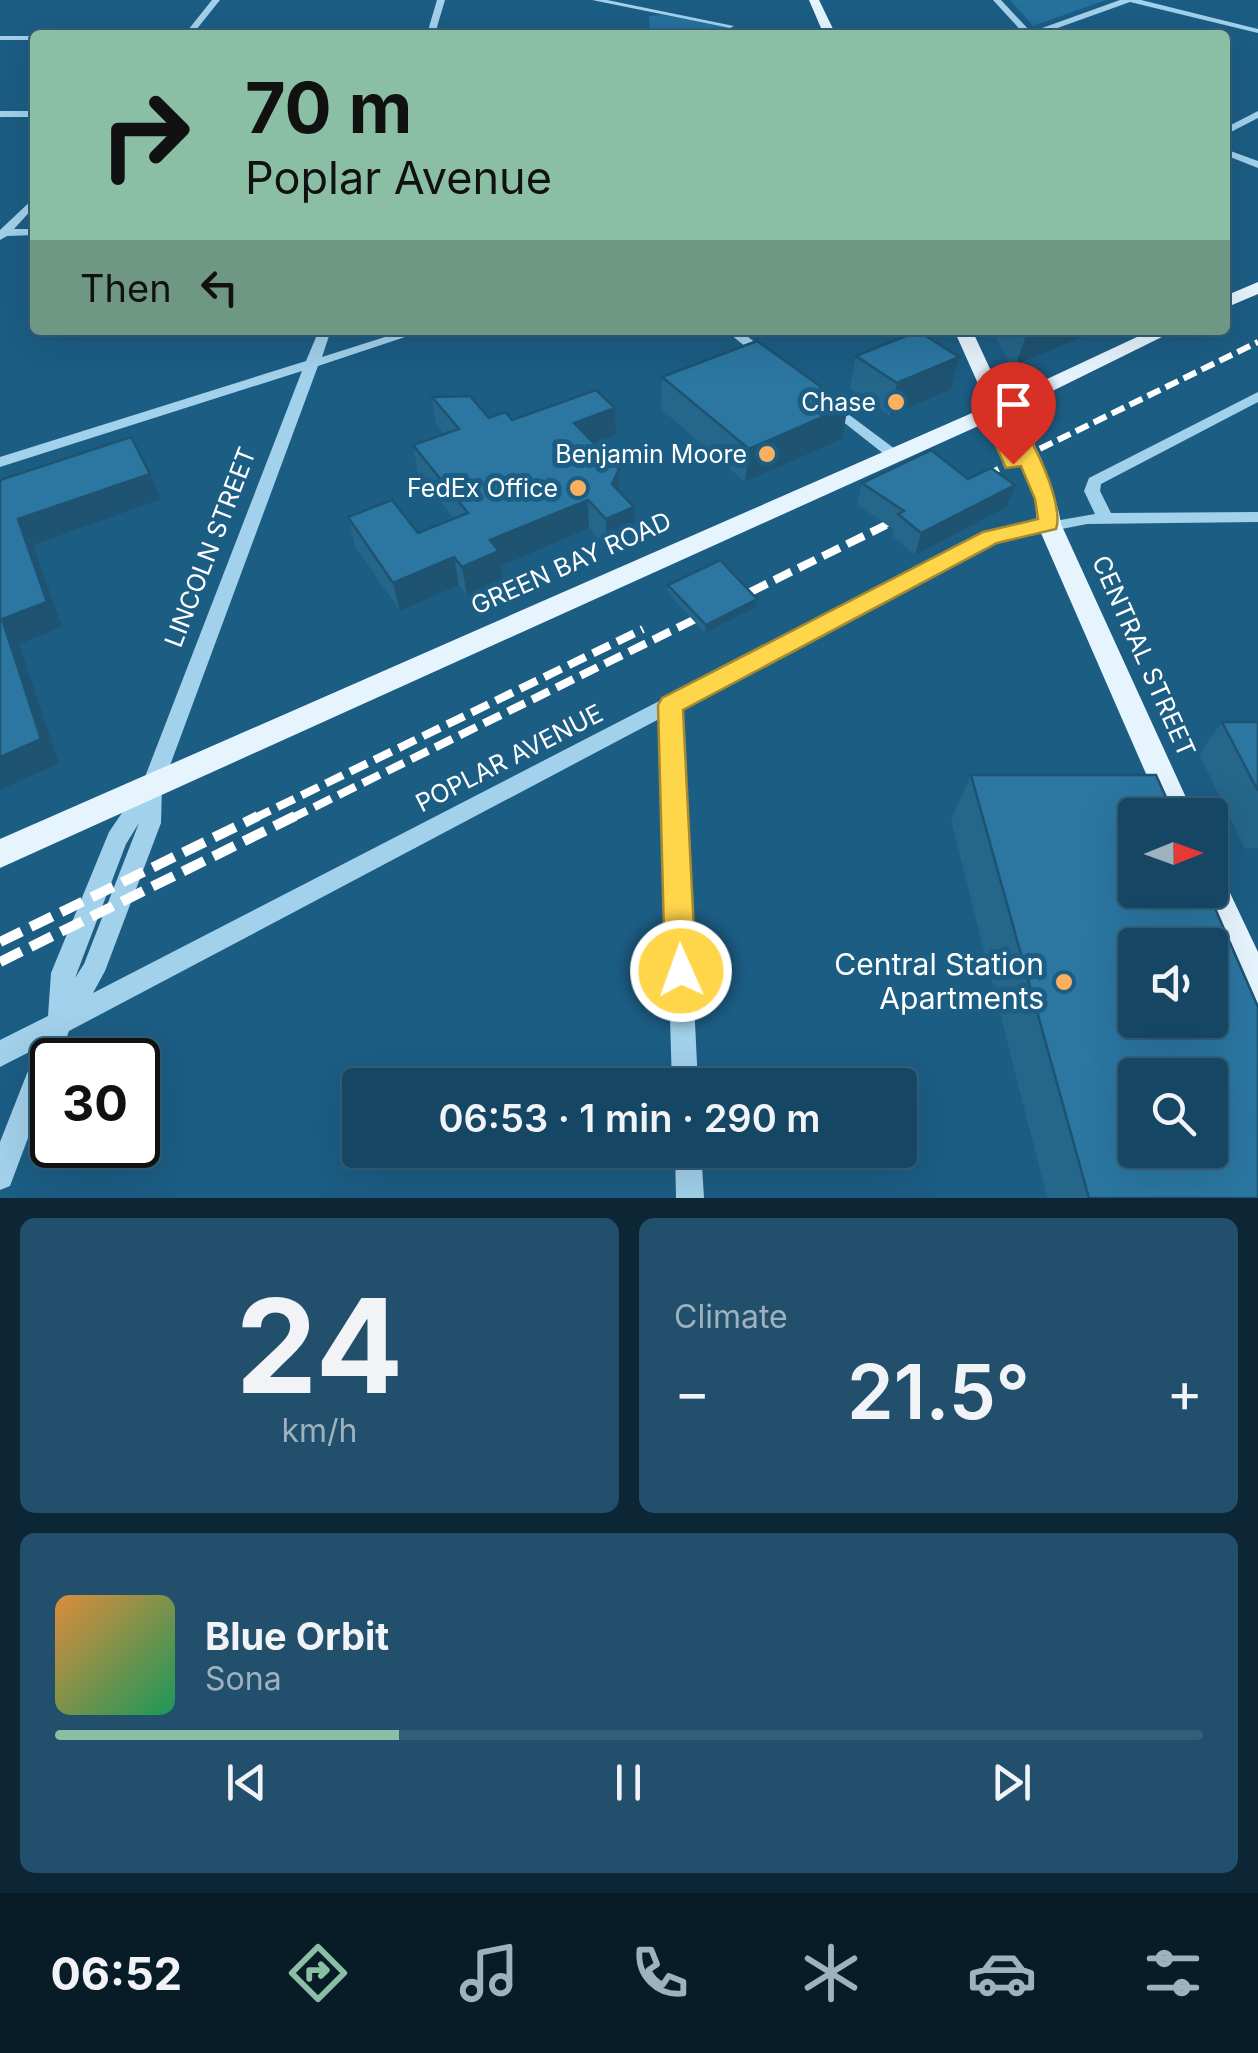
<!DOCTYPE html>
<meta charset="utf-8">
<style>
:root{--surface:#154663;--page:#22506c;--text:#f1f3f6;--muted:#9db1be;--line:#345e78;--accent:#8abfa5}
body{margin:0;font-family:Inter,sans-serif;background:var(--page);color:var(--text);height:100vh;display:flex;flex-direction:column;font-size:38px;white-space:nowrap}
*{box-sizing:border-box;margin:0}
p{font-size:32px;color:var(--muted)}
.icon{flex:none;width:55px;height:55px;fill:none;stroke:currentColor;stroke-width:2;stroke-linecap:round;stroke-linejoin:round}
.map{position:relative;height:1198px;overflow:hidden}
.drawer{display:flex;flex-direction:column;gap:20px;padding:20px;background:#0c2636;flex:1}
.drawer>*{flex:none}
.hud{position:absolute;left:30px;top:30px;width:1200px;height:305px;border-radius:10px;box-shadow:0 10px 40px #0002,0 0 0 2px var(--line);background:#8abfa5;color:#111;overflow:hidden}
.needle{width:65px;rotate:89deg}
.controls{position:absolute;left:1118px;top:798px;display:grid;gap:20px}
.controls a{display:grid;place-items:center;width:110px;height:110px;border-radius:10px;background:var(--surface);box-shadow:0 10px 40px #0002,0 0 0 2px var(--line);font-size:50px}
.speed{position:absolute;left:30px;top:1038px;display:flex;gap:20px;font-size:50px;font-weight:700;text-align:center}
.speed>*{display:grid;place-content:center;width:130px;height:130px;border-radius:50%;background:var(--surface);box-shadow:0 10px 40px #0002,0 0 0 2px var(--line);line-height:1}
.speed .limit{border:5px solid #111;border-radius:15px;background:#fff;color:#111}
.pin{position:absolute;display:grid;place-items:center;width:85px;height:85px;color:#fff;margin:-102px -42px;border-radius:50% 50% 50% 0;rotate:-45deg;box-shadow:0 0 10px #0007}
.pin .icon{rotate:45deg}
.me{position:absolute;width:110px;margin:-55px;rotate:358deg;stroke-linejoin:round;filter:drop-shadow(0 0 8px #0008)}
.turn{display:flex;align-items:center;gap:35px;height:210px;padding:0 50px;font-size:45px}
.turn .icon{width:130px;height:130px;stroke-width:2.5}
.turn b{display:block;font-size:70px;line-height:85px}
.then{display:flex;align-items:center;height:95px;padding:0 50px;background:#0003;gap:20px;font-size:38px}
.big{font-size:75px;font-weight:600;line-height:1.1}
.drawer .widget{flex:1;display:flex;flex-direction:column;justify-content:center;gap:15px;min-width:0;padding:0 35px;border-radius:15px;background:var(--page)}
.drawer .dial{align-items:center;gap:0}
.dial b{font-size:130px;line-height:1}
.song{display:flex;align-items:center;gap:30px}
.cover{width:120px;height:120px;border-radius:15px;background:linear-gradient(135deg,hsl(30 70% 55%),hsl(150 70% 35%))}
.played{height:10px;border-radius:5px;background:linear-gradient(90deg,var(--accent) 30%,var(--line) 30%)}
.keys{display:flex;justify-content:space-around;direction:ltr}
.heat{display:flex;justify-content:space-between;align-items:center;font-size:55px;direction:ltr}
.drawer .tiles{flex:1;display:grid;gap:20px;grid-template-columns:1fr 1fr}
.widget:last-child{grid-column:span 2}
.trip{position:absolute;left:342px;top:1068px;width:575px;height:100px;border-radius:10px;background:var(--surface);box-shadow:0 10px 40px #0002,0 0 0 2px var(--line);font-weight:600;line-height:100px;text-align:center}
.tabs{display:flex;height:160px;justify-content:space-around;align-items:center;background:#081c28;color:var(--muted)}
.tabs .icon{width:70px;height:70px}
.tabs .active{color:var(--accent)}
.tabs b{font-size:45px;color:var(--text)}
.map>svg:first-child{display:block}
</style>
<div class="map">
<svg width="1258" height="1198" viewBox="0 0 1258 1198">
<rect width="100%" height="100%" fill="#1c5d84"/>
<path fill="#25729d" d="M 1010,0 L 1106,0 L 1033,26 Z
M 662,15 L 732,28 L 735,30 L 650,33 L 649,16 Z"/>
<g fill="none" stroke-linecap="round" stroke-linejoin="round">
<path fill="#a2d1eb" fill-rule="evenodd" d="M 212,0 L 220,0 L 192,35 L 184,35 Z
M 437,0 L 445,0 L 437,27 L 440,35 L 432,35 L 429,27 Z
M 592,0 L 607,0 L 734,26 L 730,28 Z
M 993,0 L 1001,0 L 1031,32 L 1120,0 L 1141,0 L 1258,29 L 1258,33 L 1130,2 L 1038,35 L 1025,35 Z
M 829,32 L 832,35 L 615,35 L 619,33 Z
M 0,36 L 35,36 L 35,40 L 0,40 Z
M 0,111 L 35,111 L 35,117 L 0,117 Z
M 1258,111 L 1258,118 L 1225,135 L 1225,128 Z
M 1225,149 L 1258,161 L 1258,168 L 1225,155 Z
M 35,197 L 35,206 L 14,229 L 35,229 L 35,235 L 7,236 L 0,240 L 0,230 Z
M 319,330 L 331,330 L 322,357 L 407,330 L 426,330 L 318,366 L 162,787 L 161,823 L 105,971 L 93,993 L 985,533 L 1095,514 L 1084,491 L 1089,478 L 1258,392 L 1258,402 L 1101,484 L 1100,491 L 1111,513 L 1258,512 L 1258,522 L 1087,524 L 995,542 L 680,708 L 698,1085 L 672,1085 L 661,718 L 69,1031 L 58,1060 L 52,1060 L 52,1074 L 10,1186 L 0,1190 L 0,1142 L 37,1048 L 0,1067 L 0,1040 L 48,1016 L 51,973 L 109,832 L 143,782 L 302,371 L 0,467 L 0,457 L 306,361 ZM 139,823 L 84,964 L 75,978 L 126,844 Z
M 725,330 L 739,330 L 774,357 L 767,361 L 762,360 Z
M 828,399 L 899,452 L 902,455 L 899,458 L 889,458 L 823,406 L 821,403 Z
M 675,1150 L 701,1150 L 704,1198 L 676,1198 Z"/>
<path fill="#e6f4fe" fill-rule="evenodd" d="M 809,0 L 819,0 L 836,35 L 824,35 Z
M 1258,282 L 1258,294 L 1225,308 L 1225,296 Z
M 954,330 L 972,330 L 1004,399 L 1152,330 L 1176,330 L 1012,411 C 1035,433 1056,492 1061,524 L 1194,815 L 1164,815 L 1037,524 L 1035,499 L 1003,424 L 996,418 L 0,868 L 0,839 L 988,406 Z
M 1210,869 L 1221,874 L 1258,952 L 1258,1007 L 1246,1002 L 1197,890 L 1210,890 Z"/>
<path stroke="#fff" stroke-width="6" stroke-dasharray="14 6" stroke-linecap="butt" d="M 968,484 L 1258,342
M 881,527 L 910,513"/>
<path stroke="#fff" stroke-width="8" stroke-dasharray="19 8" stroke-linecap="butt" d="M 253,819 L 643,629
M 290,819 L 886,525"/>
<path stroke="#fff" stroke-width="10" stroke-dasharray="24 10" stroke-linecap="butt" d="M 0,942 L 258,816
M 0,962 L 295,816"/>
</g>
<path fill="#25668b" d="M 992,330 L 1098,330 L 1016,365 L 1009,363 Z
M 856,356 L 959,357 L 951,389 L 890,416 L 850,388 Z
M 662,377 L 842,439 L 745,482 L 661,409 Z
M 432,397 L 489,418 L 512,420 L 615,408 L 616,435 L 594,444 L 619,492 L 634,535 L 607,547 L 589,528 L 501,566 L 503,579 L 467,595 L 459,585 L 400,611 L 355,546 L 348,517 L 418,533 L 454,519 L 418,473 L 413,445 L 444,434 L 436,424 Z
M 968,479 L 1007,507 L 915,555 L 892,536 L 894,530 L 857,504 L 862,483 Z
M 668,585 L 756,607 L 705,633 L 668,593 Z
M 1222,722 L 1258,722 L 1258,848 L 1245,849 L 1199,754 Z
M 971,775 L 1258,1198 L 1047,1198 L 951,820 Z"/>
<path fill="#1e5371" d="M 1037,330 L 1098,330 L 1016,365 L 1026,335 Z
M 959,357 L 951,389 L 890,416 L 897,383 Z
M 848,406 L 842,439 L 745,482 L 749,449 Z
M 615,408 L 616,435 L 575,451 L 574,423 Z
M 619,469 L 619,497 L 612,484 Z
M 150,474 L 161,499 L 33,545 L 62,627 L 19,644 L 59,763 L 0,790 L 2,619 L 18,519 Z
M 1015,485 L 1007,507 L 915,555 L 921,533 Z
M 588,500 L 589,528 L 501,566 L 503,579 L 467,595 L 462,567 L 490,540 Z
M 634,507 L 634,535 L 607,547 L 606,519 Z
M 454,557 L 459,585 L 400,611 L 393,583 Z
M 757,599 L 756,607 L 705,633 L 706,625 Z"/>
<path fill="#2b77a2" stroke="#1e5371" stroke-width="2.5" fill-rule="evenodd" d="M 370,30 L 395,30 L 392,35 L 367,35 Z
M 1017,330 L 1037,330 L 1026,335 L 1018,333 Z
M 918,331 L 959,357 L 897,383 L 856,356 Z
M 757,341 L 848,406 L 749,449 L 662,377 Z
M 596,390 L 615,408 L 574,423 L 619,469 L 612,484 L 634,507 L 606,519 L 588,500 L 490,540 L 499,551 L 462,567 L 454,557 L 393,583 L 348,517 L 392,500 L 418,533 L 468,513 L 413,445 L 459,429 L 432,397 L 470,396 L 489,418 L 505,412 L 512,420 Z
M 131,437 L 150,474 L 18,519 L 47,602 L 2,619 L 41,739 L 0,757 L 0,480 Z
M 931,450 L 968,479 L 991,468 L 1015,485 L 921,533 L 898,514 L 904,511 L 862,483 Z
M 720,560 L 757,599 L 706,625 L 668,585 Z
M 1222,722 L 1258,722 L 1258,791 Z
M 971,775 L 1156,775 L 1174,815 L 1135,815 L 1135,890 L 1207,890 L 1258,1007 L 1258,1198 L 1089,1198 ZM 1135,945 L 1210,945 L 1210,1020 L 1135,1020 ZM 1135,1075 L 1210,1075 L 1210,1150 L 1135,1150 Z"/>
<path fill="#ffd54a" stroke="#a68a30" stroke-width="2.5" d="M 999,404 C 1024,412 1066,504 1056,529 L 997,543 L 683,710 L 696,971 L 692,982 L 681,986 L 670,982 L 665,971 L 658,705 L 662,698 L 983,532 L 1038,519 L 1035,499 L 1021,466 L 1006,468 L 988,428 L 989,409 Z"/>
<g fill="#fbb05f" stroke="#1c5d84" stroke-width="4">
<circle cx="896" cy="402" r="10"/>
<circle cx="767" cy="454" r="10"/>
<circle cx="578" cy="488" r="10"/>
<circle cx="1064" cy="982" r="10"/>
</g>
<g text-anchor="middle" stroke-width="10" stroke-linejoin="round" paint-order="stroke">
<g font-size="25" fill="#fff" stroke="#1c5d84" text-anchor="end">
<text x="876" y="411">Chase</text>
<text x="747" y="463">Benjamin Moore</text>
<text x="558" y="497">FedEx Office</text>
</g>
<g font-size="25" fill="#fff" stroke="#1c5d84">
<text transform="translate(210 547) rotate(-69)" y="9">LINCOLN STREET</text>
<text transform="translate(571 563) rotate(-24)" y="9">GREEN BAY ROAD</text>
<text transform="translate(1144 656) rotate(66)" y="9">CENTRAL STREET</text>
<text transform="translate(509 758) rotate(-27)" y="9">POPLAR AVENUE</text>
</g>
<g font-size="30" fill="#fff" stroke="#1c5d84" text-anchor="end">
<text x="1044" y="975">Central Station<tspan x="1044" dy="34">Apartments</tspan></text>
</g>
</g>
</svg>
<div class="controls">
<a><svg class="needle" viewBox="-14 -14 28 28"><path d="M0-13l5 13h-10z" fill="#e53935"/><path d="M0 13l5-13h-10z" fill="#9db1be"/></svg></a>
<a><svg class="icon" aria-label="sound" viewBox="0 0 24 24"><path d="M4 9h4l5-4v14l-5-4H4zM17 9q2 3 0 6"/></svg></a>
<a><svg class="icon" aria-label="search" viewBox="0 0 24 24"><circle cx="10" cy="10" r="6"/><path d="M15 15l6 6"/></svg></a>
</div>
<div class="speed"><div class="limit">30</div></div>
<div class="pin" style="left:1013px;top:464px;background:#d93025"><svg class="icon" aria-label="arrive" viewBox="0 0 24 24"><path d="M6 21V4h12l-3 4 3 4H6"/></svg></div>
<svg class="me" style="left:681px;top:971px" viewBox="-20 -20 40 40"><circle r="17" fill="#ffd54a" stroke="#fff" stroke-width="3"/><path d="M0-11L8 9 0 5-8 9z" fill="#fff"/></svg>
<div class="trip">06:53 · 1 min · 290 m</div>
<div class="hud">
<div class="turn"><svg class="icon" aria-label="right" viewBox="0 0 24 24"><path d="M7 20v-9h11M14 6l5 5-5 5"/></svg><div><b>70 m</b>Poplar Avenue</div></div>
<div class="then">Then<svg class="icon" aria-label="left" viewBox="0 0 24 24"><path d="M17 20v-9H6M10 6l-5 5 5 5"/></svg></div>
</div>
</div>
<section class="drawer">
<div class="tiles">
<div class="widget dial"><b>24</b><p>km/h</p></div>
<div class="widget"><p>Climate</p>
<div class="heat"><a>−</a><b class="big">21.5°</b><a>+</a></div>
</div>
<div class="widget">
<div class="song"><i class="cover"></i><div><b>Blue Orbit</b><p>Sona</p></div></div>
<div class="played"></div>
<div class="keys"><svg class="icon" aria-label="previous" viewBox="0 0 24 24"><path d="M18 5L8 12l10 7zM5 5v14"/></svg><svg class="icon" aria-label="pause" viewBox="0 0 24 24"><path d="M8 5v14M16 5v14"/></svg><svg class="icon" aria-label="next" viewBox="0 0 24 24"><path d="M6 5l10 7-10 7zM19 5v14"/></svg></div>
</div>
</div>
</section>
<nav class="tabs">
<b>06:52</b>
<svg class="icon active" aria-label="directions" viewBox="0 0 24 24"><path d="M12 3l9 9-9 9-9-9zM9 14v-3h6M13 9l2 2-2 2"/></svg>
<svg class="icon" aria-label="music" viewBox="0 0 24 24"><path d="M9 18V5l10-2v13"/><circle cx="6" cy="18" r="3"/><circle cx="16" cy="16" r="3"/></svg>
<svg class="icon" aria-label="phone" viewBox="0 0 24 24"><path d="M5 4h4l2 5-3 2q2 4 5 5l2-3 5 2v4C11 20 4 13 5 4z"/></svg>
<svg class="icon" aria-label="climate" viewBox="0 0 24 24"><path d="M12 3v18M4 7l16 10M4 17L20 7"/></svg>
<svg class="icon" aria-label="car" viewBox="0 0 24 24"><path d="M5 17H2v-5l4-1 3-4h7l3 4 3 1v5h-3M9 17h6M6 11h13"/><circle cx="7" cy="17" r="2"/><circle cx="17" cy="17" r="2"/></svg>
<svg class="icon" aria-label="filters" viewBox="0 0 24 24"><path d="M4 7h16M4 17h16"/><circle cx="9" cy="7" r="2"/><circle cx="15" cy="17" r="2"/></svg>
</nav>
